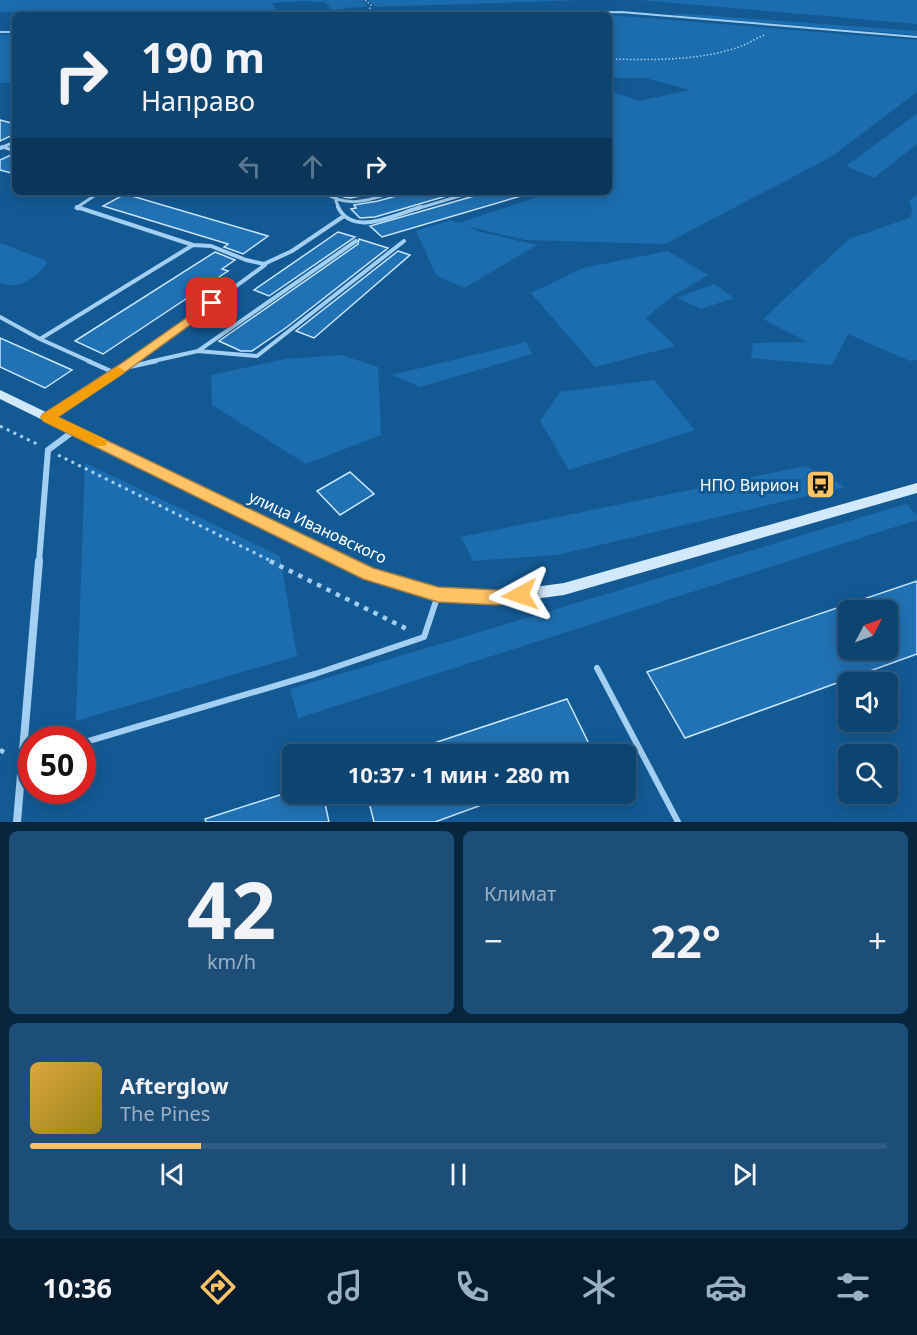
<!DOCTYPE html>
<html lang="ru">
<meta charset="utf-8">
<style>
:root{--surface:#0e4470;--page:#1c4e78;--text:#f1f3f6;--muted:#9bb0c3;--line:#2e5c83;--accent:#ffc264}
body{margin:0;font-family:"Noto Sans",sans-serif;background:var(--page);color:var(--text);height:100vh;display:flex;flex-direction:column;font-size:22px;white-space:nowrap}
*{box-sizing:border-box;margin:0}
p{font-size:20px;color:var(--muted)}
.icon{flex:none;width:33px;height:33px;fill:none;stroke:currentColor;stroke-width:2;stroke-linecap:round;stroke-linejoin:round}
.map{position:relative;height:822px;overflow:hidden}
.panel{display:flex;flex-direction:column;gap:9px;padding:9px;background:#08253e;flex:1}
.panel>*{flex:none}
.guide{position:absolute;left:12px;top:12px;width:600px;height:183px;border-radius:9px;box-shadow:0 3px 15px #0003,0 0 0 2px var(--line);background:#0e4470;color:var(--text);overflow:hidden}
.needle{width:39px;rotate:49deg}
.buttons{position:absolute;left:838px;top:600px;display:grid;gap:12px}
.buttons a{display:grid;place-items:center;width:60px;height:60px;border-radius:9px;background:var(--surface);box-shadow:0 3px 15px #0003,0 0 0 2px var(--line);font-size:30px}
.speed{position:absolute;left:18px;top:726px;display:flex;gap:12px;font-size:30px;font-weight:700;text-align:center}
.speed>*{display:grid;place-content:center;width:78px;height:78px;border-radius:50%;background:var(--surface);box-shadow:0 3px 15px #0003,0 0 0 2px var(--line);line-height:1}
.speed .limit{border:9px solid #d22;background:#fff;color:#111}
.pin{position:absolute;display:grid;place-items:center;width:51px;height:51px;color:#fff;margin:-26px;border-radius:12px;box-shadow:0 3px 9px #0006}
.me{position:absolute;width:66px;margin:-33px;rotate:265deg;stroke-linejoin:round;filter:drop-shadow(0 0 4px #0008)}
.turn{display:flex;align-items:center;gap:21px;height:126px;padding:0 30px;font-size:27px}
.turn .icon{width:78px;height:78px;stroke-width:2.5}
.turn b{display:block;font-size:42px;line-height:51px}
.lanes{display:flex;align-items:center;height:57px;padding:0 30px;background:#0003;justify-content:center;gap:30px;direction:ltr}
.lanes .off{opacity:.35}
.big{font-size:45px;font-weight:700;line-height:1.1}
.panel .tile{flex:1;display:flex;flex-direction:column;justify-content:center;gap:9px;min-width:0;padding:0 21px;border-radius:9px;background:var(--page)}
.panel .dial{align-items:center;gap:0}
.dial b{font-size:78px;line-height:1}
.song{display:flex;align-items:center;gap:18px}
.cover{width:72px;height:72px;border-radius:9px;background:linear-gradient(135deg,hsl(40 70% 55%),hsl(50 70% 35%))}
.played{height:6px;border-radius:3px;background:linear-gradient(90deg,var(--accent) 20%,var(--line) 20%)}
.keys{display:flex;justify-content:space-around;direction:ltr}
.heat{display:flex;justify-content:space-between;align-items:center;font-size:33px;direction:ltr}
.panel .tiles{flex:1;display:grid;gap:9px;grid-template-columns:1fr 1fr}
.tile:last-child{grid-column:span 2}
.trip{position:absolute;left:282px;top:744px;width:354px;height:60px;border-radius:9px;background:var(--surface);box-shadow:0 3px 15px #0003,0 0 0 2px var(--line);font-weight:700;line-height:60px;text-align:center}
.tabs{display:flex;height:96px;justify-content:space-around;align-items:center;background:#061b2d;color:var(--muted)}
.tabs .icon{width:42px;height:42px}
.tabs .active{color:var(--accent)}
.tabs b{font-size:27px;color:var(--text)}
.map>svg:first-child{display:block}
</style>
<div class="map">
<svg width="917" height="822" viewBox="0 0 917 822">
<rect width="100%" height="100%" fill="#135a95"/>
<path fill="#1b6daf" d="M 0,0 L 362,0 L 368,6 L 332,10 L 325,2 L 301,1 L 272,3 L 278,13 L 0,12 Z
M 368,0 L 582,0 L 376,7 Z
M 640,0 L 917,0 L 917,24 Z
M 674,13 L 917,31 L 917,35 L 679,16 Z
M 609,15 L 917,40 L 917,92 L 831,157 L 665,244 L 525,240 L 467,226 L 480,232 L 537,245 L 464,288 L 436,275 L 416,231 L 451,220 L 459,223 L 552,192 L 609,192 L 609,148 L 613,147 L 609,145 L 609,90 L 638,101 L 691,90 L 645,78 L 609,78 Z
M 15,34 L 15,82 L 0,83 L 0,35 Z
M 917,114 L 917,144 L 874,178 L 846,166 Z
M 917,195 L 917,360 L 910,361 L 848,334 L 832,365 L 751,358 L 753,343 L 807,342 L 763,319 L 849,239 L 909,218 L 913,211 L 909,201 Z
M 0,243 L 45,260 L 47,264 C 34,278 20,291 0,283 Z
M 668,251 L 708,275 L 671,297 L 646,318 L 675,346 L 595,367 L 531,293 L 583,268 Z
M 714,284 L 734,298 L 701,309 L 677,298 Z
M 526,342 L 532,354 L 420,387 L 392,375 Z
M 341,355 L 378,367 L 381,435 L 306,464 L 212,405 L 211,375 L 285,359 Z
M 654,380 L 695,430 L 569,470 L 540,421 L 560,392 Z
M 85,463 L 280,556 L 297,656 L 76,721 Z
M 806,466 L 845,487 L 557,555 L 473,561 L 461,537 Z
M 906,504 L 917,515 L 917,520 L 298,718 L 290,689 Z"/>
<path fill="#2172b4" stroke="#cae7fd" stroke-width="1.5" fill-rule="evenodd" d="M 0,120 L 15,124 L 15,134 L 0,141 Z
M 13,154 L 15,155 L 15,174 L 0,170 L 0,160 Z
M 339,192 L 383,192 L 350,198 L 344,197 Z
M 399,192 L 460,192 L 375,217 L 360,218 L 351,209 L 356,208 L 354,205 L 378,201 L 396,196 Z
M 477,192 L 520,192 L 521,196 L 382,237 L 370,226 L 474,196 Z
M 125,194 L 268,236 L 243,254 L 224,247 L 228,244 L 103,206 Z
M 338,232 L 355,237 L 269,296 L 254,290 Z
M 359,239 L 388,248 L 287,327 L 252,351 L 241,351 L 219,341 L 358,244 Z
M 398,251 L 410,255 L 314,338 L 296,331 Z
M 215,252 L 235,260 L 222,269 L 228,271 L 103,354 L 75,341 Z
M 0,338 L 72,370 L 45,388 L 0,367 Z
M 350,472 L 374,494 L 340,515 L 317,491 Z
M 917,581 L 917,654 L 685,738 L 647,672 ZM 849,610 L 888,610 L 888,650 L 849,650 Z
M 567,699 L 594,754 L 408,754 L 407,752 Z
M 292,791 L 292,794 L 323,794 L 329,822 L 206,822 L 205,819 Z
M 367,794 L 509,794 L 509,795 L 435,822 L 374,822 Z"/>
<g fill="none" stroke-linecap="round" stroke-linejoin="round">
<path stroke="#a3cff2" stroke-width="1.5" stroke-dasharray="1.5 2" stroke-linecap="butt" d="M 365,0 L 371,5 L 367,15
M 609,59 C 652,60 698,61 739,47 C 748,44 756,38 765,35"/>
<path stroke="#a3cff2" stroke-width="3" stroke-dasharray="3 4.5" stroke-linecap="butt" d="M 0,426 L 39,445
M 58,455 L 273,562"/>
<path stroke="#a3cff2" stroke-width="4.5" stroke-dasharray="4.5 6" stroke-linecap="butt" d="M 270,561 L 409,630
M 0,750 L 9,755"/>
<path stroke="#a3cff2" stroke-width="2" d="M 435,15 L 621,12 L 917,37
M 0,32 L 15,32"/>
<path stroke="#a3cff2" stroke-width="3" d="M 3,147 L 15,142
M 3,147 L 15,151
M 324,192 C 347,209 370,200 395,192
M 336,201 L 339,209
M 78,209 L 76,208 L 100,192
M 416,209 L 473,192"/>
<path stroke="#a3cff2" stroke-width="4" d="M 77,207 L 193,245
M 338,207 C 353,238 397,214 421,207
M 0,317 L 40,339 L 91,362
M 40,339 L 193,245 L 211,246 L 246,260 L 264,264 L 292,251 L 344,216
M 198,351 L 356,241
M 132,362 L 265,265
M 149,362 L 198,351 L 257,356 L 404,241"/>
<path stroke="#a3cff2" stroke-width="4.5" d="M 88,361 L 115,373
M 124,368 L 156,361
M 48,417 L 134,361"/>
<path stroke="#a3cff2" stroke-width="6" d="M 597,668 L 678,822
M 82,743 L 315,674 L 424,637 L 438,595
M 21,761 L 32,758"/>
<path stroke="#a3cff2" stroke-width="4" d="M 0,148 L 3,147"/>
<path stroke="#a3cff2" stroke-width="6" d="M 39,562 L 48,450 L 75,430"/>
<path stroke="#a3cff2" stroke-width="8" d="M 17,822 L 39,561"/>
<path fill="#d2e9fc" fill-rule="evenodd" d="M 0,390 L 373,569 L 438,588 L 497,592 L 564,583 L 917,483 L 917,493 L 564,595 L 497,604 L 438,600 L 364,578 L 0,399 Z"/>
</g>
<path fill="#ffc264" stroke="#a67e41" stroke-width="1.5" d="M 212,300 L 216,301 L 216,306 L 128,370 L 58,417 L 373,568 L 438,587 L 497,590 L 520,588 L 526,590 L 528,595 L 526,600 L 497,605 L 438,602 L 363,579 L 43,421 L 41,417 L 43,414 L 119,365 Z"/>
<path fill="#f59e0b" d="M 118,367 L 125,371 L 123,374 L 58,417 L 105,439 L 107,443 L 105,446 L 95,446 L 43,421 L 41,417 L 43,414 Z"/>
<defs>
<symbol id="bus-square" viewBox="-11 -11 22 22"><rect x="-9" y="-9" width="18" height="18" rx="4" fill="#ffc264" stroke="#135a95"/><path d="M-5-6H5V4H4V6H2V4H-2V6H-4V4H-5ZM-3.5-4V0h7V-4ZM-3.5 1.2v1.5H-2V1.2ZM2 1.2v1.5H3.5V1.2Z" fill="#111"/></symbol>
</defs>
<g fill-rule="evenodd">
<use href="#bus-square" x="804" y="468" width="33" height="33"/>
</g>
<g text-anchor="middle" stroke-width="6" stroke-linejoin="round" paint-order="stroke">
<g font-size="16" fill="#fff" stroke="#135a95" text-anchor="end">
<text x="799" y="491">НПО Вирион</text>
</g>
<g font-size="16" fill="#fff" stroke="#135a95">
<text transform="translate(318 527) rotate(25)" y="6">улица Ивановского</text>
</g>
</g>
</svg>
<div class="buttons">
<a><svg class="needle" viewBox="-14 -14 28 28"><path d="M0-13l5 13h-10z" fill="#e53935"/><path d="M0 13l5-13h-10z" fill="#9bb0c3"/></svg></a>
<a><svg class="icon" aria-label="sound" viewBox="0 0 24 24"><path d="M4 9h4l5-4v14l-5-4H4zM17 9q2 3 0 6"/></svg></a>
<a><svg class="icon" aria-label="search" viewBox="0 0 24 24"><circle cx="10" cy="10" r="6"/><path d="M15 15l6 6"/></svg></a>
</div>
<div class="speed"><div class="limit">50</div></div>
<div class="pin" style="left:212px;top:303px;background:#d93025"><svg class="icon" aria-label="arrive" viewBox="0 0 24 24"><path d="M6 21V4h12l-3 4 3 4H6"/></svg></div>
<svg class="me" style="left:520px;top:595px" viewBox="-20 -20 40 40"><path d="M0-17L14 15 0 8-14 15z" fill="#ffc264" stroke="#fff" stroke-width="4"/></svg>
<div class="trip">10:37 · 1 мин · 280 m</div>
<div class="guide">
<div class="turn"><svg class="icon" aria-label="right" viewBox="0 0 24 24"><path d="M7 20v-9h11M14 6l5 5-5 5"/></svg><div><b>190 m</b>Направо</div></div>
<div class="lanes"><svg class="icon off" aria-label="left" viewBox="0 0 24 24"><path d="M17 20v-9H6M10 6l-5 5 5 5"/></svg><svg class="icon off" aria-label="ahead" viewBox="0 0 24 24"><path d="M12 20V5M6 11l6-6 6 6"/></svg><svg class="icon" aria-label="right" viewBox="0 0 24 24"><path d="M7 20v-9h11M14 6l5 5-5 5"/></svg></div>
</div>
</div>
<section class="panel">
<div class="tiles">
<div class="tile dial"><b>42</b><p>km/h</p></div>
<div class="tile"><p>Климат</p>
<div class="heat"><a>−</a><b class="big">22°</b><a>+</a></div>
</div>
<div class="tile">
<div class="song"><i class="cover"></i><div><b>Afterglow</b><p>The Pines</p></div></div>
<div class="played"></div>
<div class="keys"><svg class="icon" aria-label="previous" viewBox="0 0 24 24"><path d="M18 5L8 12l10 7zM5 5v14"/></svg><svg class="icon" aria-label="pause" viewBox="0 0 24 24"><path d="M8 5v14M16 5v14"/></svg><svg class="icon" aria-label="next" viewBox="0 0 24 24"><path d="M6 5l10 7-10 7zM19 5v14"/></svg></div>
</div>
</div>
</section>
<nav class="tabs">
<b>10:36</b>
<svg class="icon active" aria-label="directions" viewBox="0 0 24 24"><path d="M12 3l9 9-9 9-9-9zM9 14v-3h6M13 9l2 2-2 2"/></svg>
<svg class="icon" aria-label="music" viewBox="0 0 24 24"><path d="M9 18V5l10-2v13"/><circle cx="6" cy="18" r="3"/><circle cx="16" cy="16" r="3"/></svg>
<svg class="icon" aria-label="phone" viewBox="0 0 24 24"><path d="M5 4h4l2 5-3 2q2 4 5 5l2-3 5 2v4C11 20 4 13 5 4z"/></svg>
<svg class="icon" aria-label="climate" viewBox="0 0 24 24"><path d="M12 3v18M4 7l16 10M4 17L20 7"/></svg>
<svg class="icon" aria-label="car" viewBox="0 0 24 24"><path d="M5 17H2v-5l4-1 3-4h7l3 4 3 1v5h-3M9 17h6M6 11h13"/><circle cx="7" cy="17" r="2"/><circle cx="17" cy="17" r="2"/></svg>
<svg class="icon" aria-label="filters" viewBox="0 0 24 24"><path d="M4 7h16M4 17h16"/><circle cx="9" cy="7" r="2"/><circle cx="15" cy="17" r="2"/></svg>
</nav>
